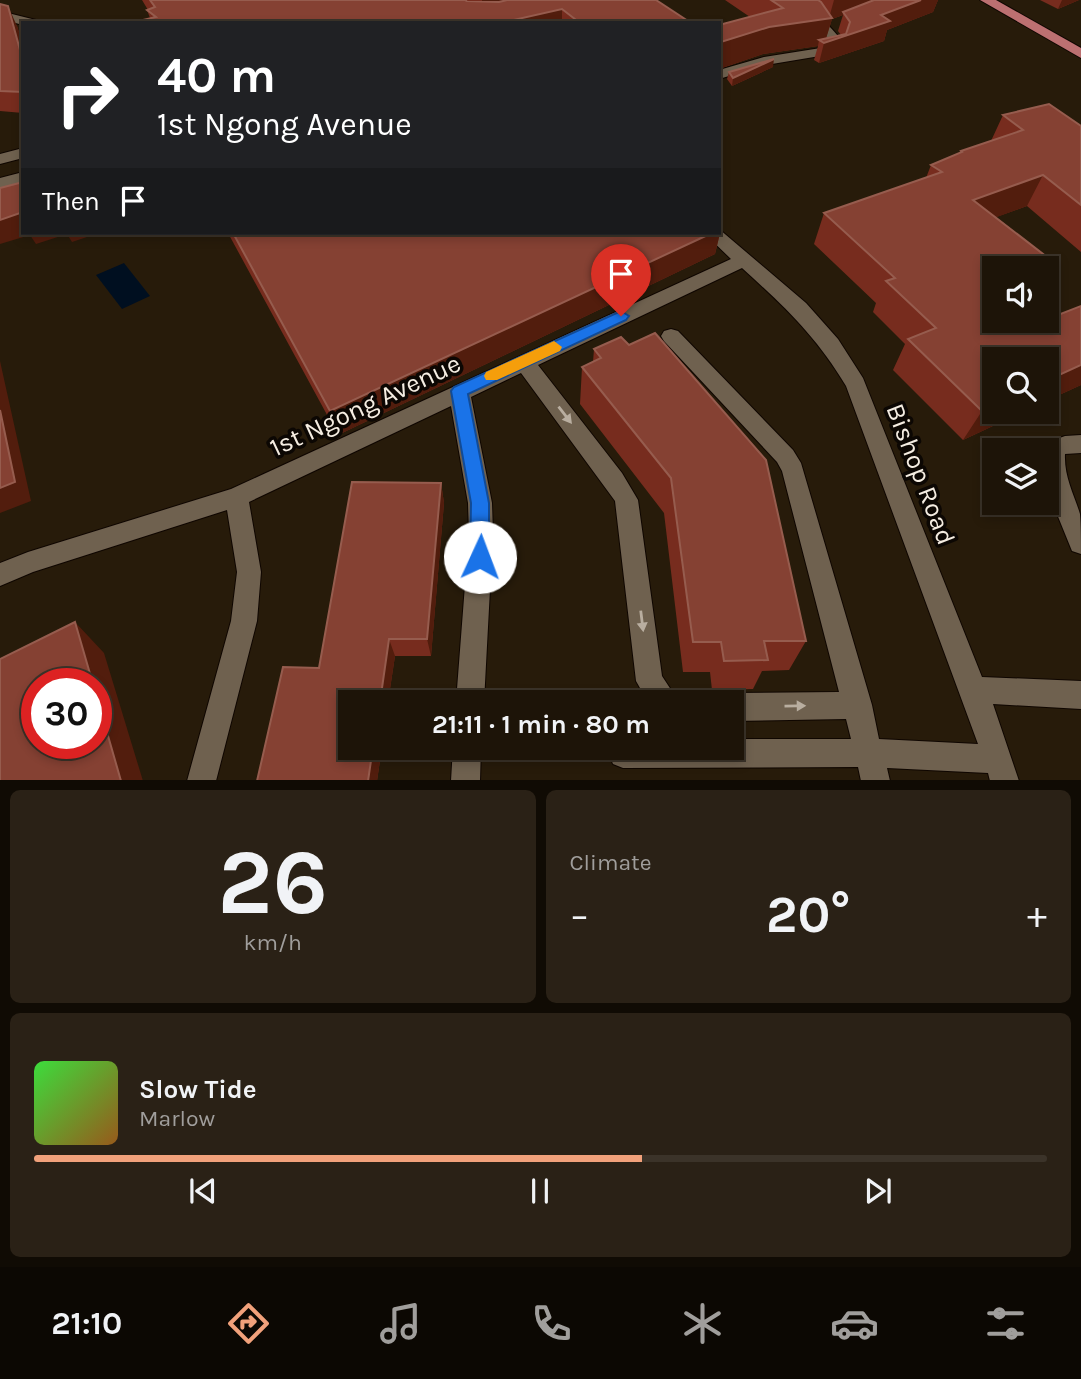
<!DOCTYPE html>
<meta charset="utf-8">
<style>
:root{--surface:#1d1408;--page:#2a2116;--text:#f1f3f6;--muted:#a09e9c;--line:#3b3329;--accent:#f1a17b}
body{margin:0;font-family:Karla,sans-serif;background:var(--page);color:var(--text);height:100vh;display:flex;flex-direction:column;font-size:26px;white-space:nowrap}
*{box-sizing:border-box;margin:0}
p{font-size:23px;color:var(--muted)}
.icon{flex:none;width:38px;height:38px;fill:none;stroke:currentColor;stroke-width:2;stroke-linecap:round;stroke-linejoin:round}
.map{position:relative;height:780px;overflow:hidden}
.drawer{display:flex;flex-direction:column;gap:10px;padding:10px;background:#100b04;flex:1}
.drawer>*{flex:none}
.hud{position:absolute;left:21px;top:21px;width:700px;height:214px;border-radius:0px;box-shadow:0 4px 10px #0003,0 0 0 2px var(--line);background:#202124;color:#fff;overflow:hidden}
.tools{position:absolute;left:982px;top:256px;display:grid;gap:14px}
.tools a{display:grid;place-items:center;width:77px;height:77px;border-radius:0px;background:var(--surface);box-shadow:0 4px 10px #0003,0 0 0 2px var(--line);font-size:35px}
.speed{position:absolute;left:21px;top:668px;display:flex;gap:14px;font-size:35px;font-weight:700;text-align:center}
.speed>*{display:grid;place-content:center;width:91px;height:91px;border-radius:50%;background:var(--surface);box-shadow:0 4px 10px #0003,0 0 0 2px var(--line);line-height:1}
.speed .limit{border:10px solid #d22;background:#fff;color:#111}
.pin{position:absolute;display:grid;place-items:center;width:60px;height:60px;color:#fff;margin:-72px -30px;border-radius:50% 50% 50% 0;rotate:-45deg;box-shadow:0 0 7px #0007}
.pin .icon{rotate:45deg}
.me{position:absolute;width:77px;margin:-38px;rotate:2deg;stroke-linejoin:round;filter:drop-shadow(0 0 5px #0008)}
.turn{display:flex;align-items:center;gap:24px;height:147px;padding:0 21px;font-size:32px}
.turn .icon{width:91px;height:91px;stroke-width:2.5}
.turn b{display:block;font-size:49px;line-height:60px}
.then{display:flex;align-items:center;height:66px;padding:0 21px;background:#0003;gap:14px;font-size:26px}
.big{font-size:52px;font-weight:700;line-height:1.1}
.drawer .widget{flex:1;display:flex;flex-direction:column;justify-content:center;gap:10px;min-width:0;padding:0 24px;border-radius:10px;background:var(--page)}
.drawer .dial{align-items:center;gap:0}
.dial b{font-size:91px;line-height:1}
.song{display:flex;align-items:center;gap:21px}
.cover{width:84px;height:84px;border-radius:10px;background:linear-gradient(135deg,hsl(120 70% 55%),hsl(30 70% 35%))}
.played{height:7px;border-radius:4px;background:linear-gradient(90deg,var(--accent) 60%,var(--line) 60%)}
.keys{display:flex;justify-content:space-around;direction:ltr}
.heat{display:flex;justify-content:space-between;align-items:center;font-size:38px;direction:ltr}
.drawer .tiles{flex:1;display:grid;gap:10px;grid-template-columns:1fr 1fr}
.widget:last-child{grid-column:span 2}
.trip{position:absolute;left:338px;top:690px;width:406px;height:70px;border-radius:0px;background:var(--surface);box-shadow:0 4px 10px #0003,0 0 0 2px var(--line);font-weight:700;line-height:70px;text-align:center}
.tabs{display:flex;height:112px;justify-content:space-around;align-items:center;background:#0c0803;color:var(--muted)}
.tabs .icon{width:49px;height:49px}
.tabs .selected{color:var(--accent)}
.tabs b{font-size:32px;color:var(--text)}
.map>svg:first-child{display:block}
</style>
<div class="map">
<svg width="1081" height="781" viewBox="0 0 1081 781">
<rect width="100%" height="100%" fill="#271b0a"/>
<path fill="#000f20" d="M 124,263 L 150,296 L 122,309 L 96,275 Z"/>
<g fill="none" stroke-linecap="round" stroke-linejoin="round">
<defs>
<path id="minor" d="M 777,0 C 804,0 826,20 842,41 L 838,53 L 766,65 L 719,79 L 719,70 L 764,57 L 827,47 L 828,41 L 816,27 Z
M 0,11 L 36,20 L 38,23 L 23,23 L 23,25 L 0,19 Z
M 23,148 L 23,158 L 0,164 L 0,154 Z
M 23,172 L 23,182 L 0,188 L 0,178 Z
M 719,229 L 806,303 L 838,339 L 863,378 L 982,677 L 1081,681 L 1081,709 L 993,704 L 1019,781 L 990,781 L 988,773 L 887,768 L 890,781 L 861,781 L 858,767 L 623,768 L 613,764 L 609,754 L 612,747 L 732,747 L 732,739 L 851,739 L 846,719 L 732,721 L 732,702 L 720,702 L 722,697 L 732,693 L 839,692 L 782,471 L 777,462 L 664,341 L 661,336 L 664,331 L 671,329 L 678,331 L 793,450 L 801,463 L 872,705 L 879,739 L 978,744 L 846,386 C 816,336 785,307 742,268 L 538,365 L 622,473 L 638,500 L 662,676 L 679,702 L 648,702 L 636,681 L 615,501 L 521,373 L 471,397 L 492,503 L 493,533 L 484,702 L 456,702 L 469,533 L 468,503 L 451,406 L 249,502 L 261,572 L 257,621 L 216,781 L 187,781 L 231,621 L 237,572 L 227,510 L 33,572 L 0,586 L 0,563 L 28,552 L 231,489 L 731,259 L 704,233 L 719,233 Z
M 1081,435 L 1081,453 L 1065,454 C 1064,477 1074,494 1080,514 C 1081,526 1081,541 1081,554 L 1072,551 L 1046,487 L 1046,450 L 1043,450 L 1046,443 L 1065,436 Z
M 453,747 L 481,747 L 480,781 L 451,781 Z"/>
<path id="major" d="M 980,0 L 996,0 L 1081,48 L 1081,58 Z"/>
</defs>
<use href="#minor" stroke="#0f0600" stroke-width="2"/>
<use href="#major" stroke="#0f0600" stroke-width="2"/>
<use href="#minor" fill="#6f614f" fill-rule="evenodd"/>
<use href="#major" fill="#bc7071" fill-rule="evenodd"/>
</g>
<path fill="#772c1e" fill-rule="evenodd" d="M 142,0 L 656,0 L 691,23 L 130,23 L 150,18 L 147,10 L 148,10 Z
M 725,0 L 938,0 L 933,12 L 887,30 L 884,41 L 819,63 L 814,60 L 818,46 L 763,54 L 719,69 L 719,25 L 750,17 ZM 843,15 L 838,31 L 841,35 L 826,38 L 832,19 Z
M 1040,0 L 1079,0 L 1058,9 Z
M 0,4 L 17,26 L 23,45 L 23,113 L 0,111 Z
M 773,67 L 732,86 L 727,79 L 729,72 Z
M 1049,104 L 1081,126 L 1081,252 L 1027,206 L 996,217 L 1047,257 L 1040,268 L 994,268 L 994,320 L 1038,320 L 1040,322 L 1081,306 L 1081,385 L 1046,401 L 1046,359 L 994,359 L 994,411 L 1025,411 L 963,440 L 893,370 L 905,344 L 873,312 L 876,303 L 814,244 L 824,213 L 926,178 L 931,165 L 960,154 L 961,151 L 991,141 L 1003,115 Z
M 721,229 L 715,254 L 338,435 L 228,233 L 719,233 Z
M 621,337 L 806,641 L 789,670 L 762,671 L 753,689 L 712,690 L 710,672 L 683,672 L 664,513 L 580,404 L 582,367 L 593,362 L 594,349 Z
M 352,482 L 441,483 L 444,503 L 431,656 L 395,656 L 388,702 L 350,702 L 350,747 L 382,747 L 377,781 L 257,781 L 283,667 L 319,668 Z"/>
<path fill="#521d0d" d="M 482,0 L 548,0 L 483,16 Z
M 834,0 L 883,0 L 843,12 L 843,15 L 832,19 L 825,42 L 878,25 L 881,15 L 921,0 L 938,0 L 933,12 L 887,30 L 884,41 L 819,63 L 824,43 L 819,40 L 818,46 L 763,54 L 719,69 L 719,53 L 721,42 L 769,27 L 829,18 Z
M 1062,0 L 1079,0 L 1058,9 Z
M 8,6 L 17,26 L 23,45 L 23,61 Z
M 562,9 L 562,23 L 500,23 Z
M 774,59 L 773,67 L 732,86 L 733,78 Z
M 1043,175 L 1027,206 L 959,231 L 973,200 Z
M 20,213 L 23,217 L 23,233 L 99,233 L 72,242 L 67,234 L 36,244 L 30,235 L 0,244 L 0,220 Z
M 719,229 L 721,229 L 715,254 L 338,435 L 330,411 L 712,233 L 719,233 Z
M 1047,257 L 1040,268 L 1020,268 Z
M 0,361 L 31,501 L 0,513 Z
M 1081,365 L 1081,385 L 1046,401 L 1046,381 Z
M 994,405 L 994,411 L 1025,411 L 963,440 L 982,411 Z
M 441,483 L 444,503 L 431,656 L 427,639 Z
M 75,622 L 104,653 L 143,781 L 121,781 L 96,694 L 96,684 L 93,684 Z
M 389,639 L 395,656 L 388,702 L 380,702 Z
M 373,747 L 382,747 L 377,781 L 368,781 Z"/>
<path fill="#854133" stroke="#965c4e" stroke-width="2" d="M 150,0 L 465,0 L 467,1 L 499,2 L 507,0 L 656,0 L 691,23 L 580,23 L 562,9 L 500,23 L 130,23 L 156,17 L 147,10 L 155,7 Z
M 771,0 L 818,0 L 821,2 L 832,18 L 769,27 L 721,42 L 719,41 L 719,25 L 783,8 Z
M 874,0 L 921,0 L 881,15 L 890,21 L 824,43 L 819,40 L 846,34 L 850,22 L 843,12 Z
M 0,4 L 8,6 L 23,61 L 23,92 L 0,91 Z
M 774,59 L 733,78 L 729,72 Z
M 1049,104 L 1081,126 L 1081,205 L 1043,175 L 973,200 L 1047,257 L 1020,268 L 994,268 L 994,278 L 990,280 L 994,284 L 994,320 L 1038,320 L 1040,322 L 1081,306 L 1081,365 L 1046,381 L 1046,359 L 994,359 L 994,405 L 982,411 L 908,339 L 936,328 L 886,281 L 895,278 L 824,213 L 942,172 L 931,165 L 962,152 L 961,151 L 1023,130 L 1003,115 Z
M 23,182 L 23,220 L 20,213 L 0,220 L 0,188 Z
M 233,233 L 712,233 L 330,411 Z
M 655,333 L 766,460 L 806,641 L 764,641 L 768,660 L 724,661 L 721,642 L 693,642 L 671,478 L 582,367 L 601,358 L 594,349 L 621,337 L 629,345 Z
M 0,410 L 15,482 L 0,488 Z
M 352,482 L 441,483 L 427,639 L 389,639 L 380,702 L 350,702 L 350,747 L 373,747 L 368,781 L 257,781 L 283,667 L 319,668 Z
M 75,622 L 93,684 L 37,684 L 37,744 L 96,744 L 96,694 L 121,781 L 0,781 L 0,659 Z"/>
<defs><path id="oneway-solid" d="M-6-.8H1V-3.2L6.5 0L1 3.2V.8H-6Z" transform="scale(1.75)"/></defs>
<g fill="#b9aea0">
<use href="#oneway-solid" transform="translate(565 415) rotate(52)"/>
<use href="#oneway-solid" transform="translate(642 621) rotate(83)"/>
<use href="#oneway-solid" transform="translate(795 706) rotate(-1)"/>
</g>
<path fill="#1a73e8" stroke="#114b97" stroke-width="2" d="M 621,311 L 629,316 L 626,320 L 468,394 L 489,503 L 489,557 L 486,563 L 480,565 L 473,563 L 470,557 L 471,503 L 451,391 L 454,387 Z"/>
<path fill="#f59e0b" d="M 554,341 L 562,347 L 560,351 L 497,380 L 486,380 L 484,376 L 486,372 Z"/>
<g text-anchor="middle" stroke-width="7" stroke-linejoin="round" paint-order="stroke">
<g font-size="26" fill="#f5ede2" stroke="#0c0703">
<text transform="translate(365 405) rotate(-25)" y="9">1st Ngong Avenue</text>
<text transform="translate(921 474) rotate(69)" y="9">Bishop Road</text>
</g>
</g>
</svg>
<div class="tools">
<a><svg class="icon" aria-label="sound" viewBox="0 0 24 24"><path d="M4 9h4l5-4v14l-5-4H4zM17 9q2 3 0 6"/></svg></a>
<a><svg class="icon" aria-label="search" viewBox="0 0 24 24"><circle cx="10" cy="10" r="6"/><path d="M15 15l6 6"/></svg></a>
<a><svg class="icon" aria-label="layers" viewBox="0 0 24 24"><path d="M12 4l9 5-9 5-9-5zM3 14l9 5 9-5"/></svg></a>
</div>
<div class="speed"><div class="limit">30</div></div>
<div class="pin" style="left:621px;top:316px;background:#d93025"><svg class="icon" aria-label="arrive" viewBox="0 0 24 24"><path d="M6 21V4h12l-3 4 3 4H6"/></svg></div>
<svg class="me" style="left:480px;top:557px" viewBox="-20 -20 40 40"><circle r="19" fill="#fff"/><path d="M0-13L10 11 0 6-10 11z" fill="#1a73e8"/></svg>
<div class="trip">21:11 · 1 min · 80 m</div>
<div class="hud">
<div class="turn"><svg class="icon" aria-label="right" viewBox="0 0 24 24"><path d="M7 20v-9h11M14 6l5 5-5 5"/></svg><div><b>40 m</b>1st Ngong Avenue</div></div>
<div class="then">Then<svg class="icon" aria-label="arrive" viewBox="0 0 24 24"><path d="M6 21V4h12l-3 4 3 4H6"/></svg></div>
</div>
</div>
<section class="drawer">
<div class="tiles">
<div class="widget dial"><b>26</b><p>km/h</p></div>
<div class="widget"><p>Climate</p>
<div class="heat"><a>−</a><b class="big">20°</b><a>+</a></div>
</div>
<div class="widget">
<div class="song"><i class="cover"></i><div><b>Slow Tide</b><p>Marlow</p></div></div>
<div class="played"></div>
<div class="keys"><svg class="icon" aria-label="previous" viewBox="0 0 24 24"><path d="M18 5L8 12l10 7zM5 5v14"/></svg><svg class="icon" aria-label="pause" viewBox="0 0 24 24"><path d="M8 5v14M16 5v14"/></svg><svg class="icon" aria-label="next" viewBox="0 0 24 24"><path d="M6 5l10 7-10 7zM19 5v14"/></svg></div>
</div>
</div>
</section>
<nav class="tabs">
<b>21:10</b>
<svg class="icon selected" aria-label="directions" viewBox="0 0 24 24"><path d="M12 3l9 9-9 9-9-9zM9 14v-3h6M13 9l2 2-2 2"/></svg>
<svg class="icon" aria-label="music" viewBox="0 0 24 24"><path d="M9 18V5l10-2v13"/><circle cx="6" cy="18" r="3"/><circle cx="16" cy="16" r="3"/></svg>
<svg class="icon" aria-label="phone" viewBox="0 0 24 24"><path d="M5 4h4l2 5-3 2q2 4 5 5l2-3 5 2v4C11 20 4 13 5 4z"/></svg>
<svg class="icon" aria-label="climate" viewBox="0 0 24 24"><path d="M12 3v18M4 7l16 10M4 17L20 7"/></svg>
<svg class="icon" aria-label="car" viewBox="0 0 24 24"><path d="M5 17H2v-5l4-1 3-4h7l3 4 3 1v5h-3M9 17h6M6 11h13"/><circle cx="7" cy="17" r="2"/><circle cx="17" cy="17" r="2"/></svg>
<svg class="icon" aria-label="filters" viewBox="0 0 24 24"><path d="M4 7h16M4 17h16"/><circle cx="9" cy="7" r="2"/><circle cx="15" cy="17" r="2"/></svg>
</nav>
